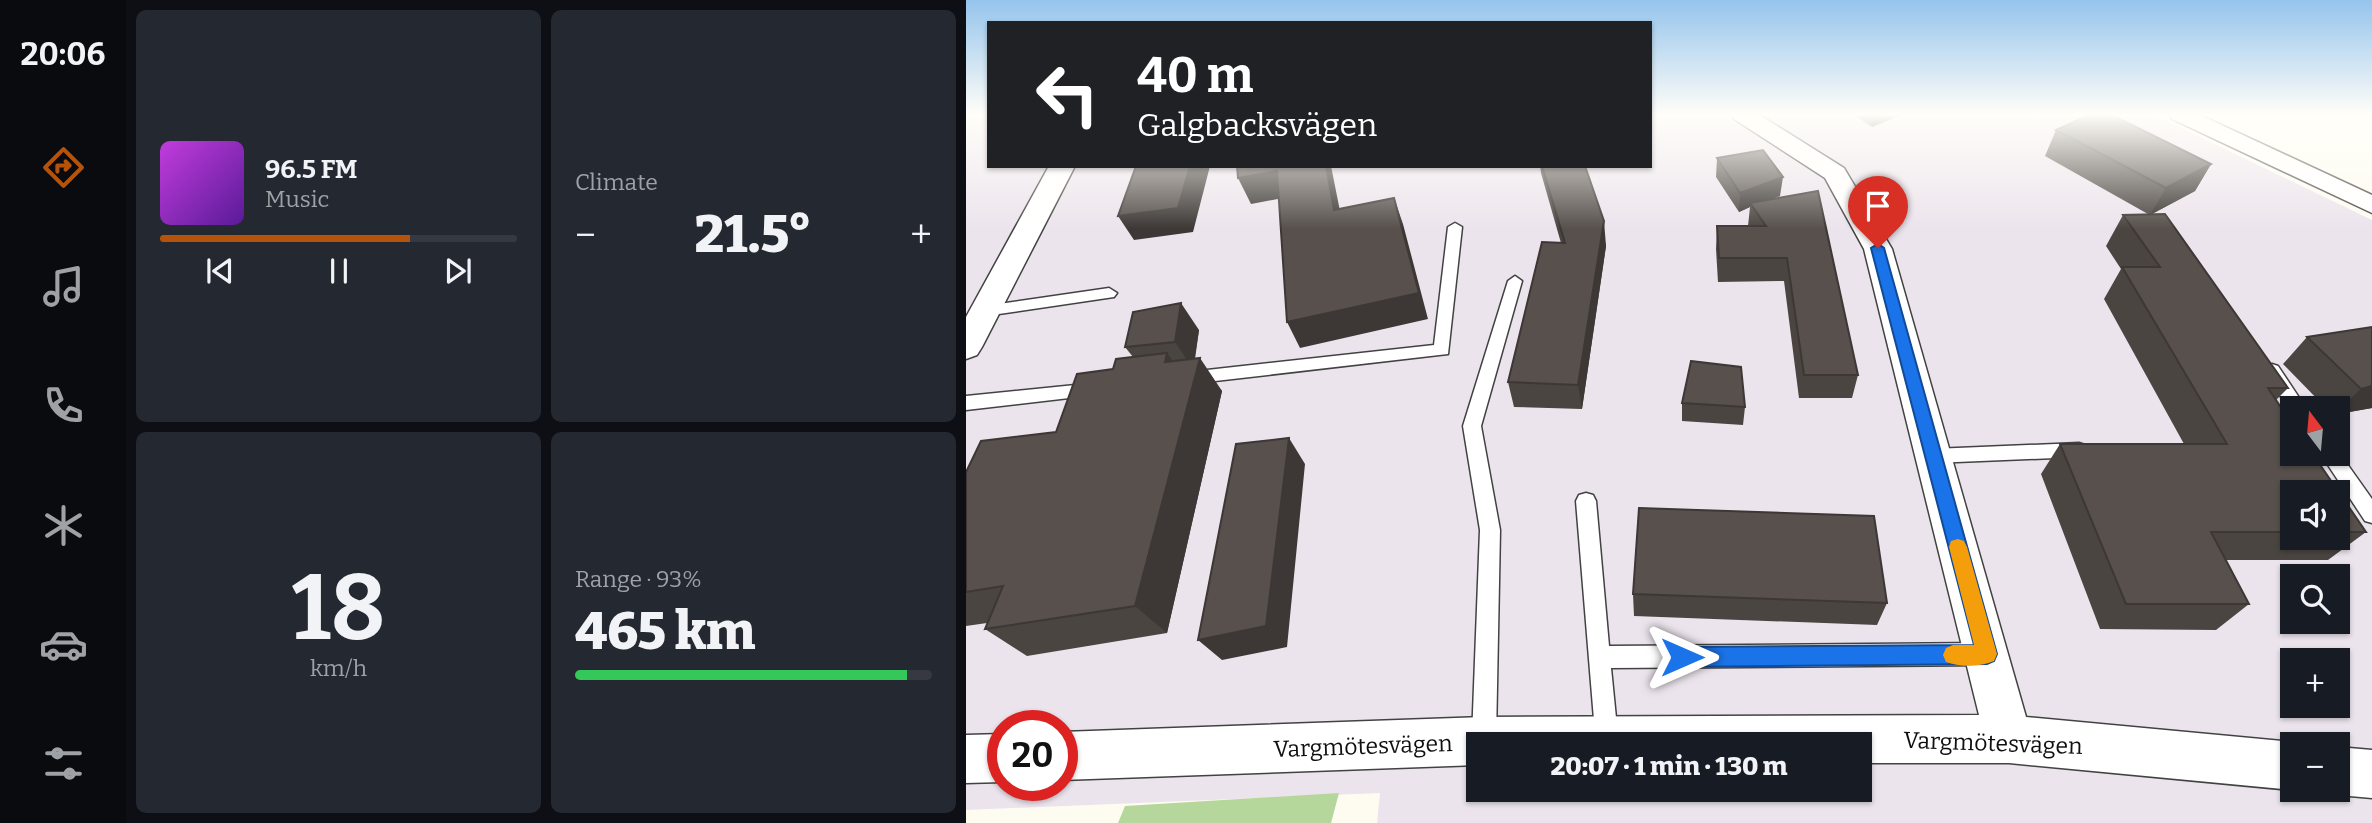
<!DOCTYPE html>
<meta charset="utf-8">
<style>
:root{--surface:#171b24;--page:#242831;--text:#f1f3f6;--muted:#9ea1a6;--line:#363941;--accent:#b45309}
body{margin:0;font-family:Bitter,serif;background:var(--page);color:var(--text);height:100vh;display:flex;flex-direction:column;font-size:26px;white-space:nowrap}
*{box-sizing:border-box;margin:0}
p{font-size:23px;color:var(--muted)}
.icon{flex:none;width:38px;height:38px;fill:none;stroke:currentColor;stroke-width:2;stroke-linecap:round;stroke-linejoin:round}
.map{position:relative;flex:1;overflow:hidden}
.panel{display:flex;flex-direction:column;gap:10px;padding:10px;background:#0d0f14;width:840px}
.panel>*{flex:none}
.hud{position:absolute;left:21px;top:21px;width:665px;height:147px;border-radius:0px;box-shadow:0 2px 5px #0004;background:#202124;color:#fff;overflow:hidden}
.needle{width:46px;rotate:344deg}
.tools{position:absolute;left:1314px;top:396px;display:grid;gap:14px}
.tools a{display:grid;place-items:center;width:70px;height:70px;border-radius:0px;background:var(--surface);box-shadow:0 2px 5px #0004;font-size:35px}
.speed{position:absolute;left:21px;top:710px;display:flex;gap:14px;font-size:35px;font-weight:700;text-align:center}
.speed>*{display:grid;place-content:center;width:91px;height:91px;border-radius:50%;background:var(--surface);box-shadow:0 2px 5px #0004;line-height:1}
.speed .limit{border:10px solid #d22;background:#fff;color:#111}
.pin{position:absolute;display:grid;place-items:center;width:60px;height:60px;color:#fff;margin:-72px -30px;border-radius:50% 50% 50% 0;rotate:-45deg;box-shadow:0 0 7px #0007}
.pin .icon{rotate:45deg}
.me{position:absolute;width:77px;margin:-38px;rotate:90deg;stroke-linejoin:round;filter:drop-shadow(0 0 5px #0008)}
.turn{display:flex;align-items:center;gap:24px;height:147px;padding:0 35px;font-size:32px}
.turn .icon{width:91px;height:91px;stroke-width:2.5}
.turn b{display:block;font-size:49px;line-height:60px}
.big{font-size:52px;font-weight:800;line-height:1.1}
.panel .tile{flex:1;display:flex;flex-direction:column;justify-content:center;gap:10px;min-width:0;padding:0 24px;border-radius:10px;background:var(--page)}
.panel .dial{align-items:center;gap:0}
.dial b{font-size:91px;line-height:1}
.song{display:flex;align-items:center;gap:21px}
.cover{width:84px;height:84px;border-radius:10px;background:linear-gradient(135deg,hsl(290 70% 55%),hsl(270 70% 35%))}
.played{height:7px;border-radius:4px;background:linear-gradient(90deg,var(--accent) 70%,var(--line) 70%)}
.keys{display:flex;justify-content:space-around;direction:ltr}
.heat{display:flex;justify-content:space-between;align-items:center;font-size:38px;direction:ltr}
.charge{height:10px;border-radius:5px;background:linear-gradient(90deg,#34c759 93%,var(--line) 0)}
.panel .tiles{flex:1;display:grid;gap:10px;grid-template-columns:repeat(2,1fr)}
.trip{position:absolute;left:500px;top:732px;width:406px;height:70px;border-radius:0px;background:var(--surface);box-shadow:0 2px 5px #0004;font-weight:800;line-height:70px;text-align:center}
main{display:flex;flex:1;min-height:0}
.tabs{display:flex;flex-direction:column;width:126px;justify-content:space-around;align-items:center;background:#090b0e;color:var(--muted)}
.tabs .icon{width:49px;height:49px}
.tabs .selected{color:var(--accent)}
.tabs b{font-size:32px;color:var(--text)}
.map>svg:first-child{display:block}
</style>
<main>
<nav class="tabs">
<b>20:06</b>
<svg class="icon selected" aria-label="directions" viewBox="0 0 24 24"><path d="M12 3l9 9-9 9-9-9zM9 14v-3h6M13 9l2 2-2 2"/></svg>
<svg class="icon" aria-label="music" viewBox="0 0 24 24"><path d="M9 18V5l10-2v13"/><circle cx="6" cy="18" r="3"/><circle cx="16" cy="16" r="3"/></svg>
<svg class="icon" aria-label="phone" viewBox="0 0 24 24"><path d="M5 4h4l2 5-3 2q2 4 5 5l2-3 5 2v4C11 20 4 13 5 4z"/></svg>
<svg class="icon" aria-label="climate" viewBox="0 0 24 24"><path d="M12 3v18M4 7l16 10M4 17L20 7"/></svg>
<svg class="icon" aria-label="car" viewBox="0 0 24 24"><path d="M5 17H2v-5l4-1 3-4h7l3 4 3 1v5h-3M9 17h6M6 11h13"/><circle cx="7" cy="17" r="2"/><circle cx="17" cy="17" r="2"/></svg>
<svg class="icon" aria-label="filters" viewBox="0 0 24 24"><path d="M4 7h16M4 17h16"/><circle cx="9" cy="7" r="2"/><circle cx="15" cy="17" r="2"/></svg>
</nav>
<section class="panel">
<div class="tiles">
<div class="tile">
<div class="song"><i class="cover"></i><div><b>96.5 FM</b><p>Music</p></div></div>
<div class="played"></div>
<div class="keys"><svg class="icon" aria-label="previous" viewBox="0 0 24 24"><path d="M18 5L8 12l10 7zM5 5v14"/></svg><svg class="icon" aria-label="pause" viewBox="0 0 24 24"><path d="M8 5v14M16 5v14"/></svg><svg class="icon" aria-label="next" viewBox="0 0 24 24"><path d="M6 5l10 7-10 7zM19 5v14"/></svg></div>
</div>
<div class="tile"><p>Climate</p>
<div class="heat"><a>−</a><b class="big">21.5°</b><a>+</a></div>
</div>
<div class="tile dial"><b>18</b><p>km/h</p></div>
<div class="tile"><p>Range · 93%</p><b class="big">465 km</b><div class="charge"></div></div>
</div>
</section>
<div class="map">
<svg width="1406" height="823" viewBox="0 0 1406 823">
<rect width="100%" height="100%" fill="#fefcf1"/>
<path fill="#ece4ed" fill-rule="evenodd" d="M 0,114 L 23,114 L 23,166 L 684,166 L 684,114 L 1186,114 L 1406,220 L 1406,823 L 411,823 L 414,793 L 0,810 ZM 1326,408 L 1372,408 L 1372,453 L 1326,453 ZM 1326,492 L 1372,492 L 1372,537 L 1326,537 ZM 1326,576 L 1372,576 L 1372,621 L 1326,621 ZM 1326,660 L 1372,660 L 1372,705 L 1326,705 ZM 37,726 L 96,726 L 96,786 L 37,786 ZM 513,744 L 894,744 L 894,789 L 513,789 ZM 1326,744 L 1372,744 L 1372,789 L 1326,789 Z"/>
<path fill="#b5d79c" d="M 373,793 L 365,823 L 152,823 L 159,806 Z"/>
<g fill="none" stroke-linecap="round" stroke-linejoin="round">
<defs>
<path id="service" d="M 489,223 L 496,227 L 482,354 L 223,384 L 217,382 L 215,378 L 223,372 L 468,345 L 482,227 Z
M 549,276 L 556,281 L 515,426 L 534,530 L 530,738 L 528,744 L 513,744 L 513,748 L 506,738 L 514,530 L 497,426 L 542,281 Z
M 143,288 L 151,293 L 148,297 L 19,316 L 11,311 L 19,306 Z
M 1306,364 L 1312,366 L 1340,408 L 1326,408 L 1325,413 L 1298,370 Z
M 129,383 L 135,384 L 138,389 L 135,394 L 129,395 L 0,410 L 0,396 Z
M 1113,443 L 1119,445 L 1122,450 L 1119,455 L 1113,457 L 967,463 L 961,461 L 958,456 L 961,451 L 967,449 Z
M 1372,451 L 1406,499 L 1406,523 L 1399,521 L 1354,453 Z
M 620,493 L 627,495 L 630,501 L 643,646 L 1021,643 L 1029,646 L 1032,654 L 1029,662 L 1021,665 L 645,668 L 652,738 L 650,744 L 630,744 L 610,501 L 613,495 Z"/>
<path id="minor" d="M 765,114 L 792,114 L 878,168 L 926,249 L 1060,717 L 1326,742 L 1331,744 L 1326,744 L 1326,789 L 1329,789 L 1326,790 L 1043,763 L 894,763 L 894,744 L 513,744 L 513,765 L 96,780 L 96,732 L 518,717 L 1013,715 L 898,249 L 859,178 L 768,119 Z
M 1203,114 L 1232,114 L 1406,195 L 1406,213 L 1206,119 Z
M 83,166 L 109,166 L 16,347 L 11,355 L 0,359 L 0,317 Z
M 37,734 L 37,782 L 0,783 L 0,735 Z
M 1372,747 L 1406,750 L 1406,798 L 1372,795 L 1357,789 L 1372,789 Z"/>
</defs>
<use href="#service" stroke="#424242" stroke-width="3"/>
<use href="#minor" stroke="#424242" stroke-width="3"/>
<use href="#service" fill="#fff" fill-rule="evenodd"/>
<use href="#minor" fill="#fff" fill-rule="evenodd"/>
</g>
<path fill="#4b4541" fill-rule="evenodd" d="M 887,114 L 937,114 L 906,127 Z
M 1090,130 L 1245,164 L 1229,191 L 1186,214 L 1322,388 L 1310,400 L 1400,532 L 1362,560 L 1260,560 L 1283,604 L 1250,630 L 1134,629 L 1075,474 L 1094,444 L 1218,444 L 1138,299 L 1155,269 L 1140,246 L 1157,215 L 1182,214 L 1079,156 ZM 1326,492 L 1372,492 L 1372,537 L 1326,537 Z
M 751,158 L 814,196 L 804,200 L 892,375 L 886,398 L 833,398 L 818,281 L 752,282 L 750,249 L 751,226 L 782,226 L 784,207 L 773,212 L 750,177 Z
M 574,166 L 619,166 L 640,246 L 616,409 L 548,407 L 542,382 L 595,243 L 575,173 Z
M 1406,327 L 1406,408 L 1372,414 L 1372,408 L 1360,408 L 1317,364 L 1341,337 Z
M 233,330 L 229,359 L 256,391 L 201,633 L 61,656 L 19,629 L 21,623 L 0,626 L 0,472 L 90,432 L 147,369 L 167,357 L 159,347 Z
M 716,403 L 779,407 L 777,425 L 716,421 Z
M 667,594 L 921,603 L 911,625 L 668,616 Z"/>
<path fill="#3d3835" d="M 909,114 L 937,114 L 906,127 Z
M 1245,164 L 1229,191 L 1184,215 L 1200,188 Z
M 224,166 L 244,166 L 227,232 L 168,240 L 152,216 Z
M 360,166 L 365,166 L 379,236 L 368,210 Z
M 311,171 L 322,197 L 285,204 L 272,178 Z
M 817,177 L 814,196 L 787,206 L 784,203 L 784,207 L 773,212 L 774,193 Z
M 428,198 L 437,224 L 462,319 L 334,348 L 321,322 Z
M 638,221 L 640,246 L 616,409 L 612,385 Z
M 215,303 L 233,330 L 227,369 L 209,342 Z
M 201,353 L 225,387 L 199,362 Z
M 234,358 L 256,391 L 201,633 L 169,606 Z
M 1406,386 L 1406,408 L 1372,414 L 1372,410 L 1395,389 Z
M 323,438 L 339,464 L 321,647 L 256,660 L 232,640 Z"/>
<path fill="#57504c" stroke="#3d3835" stroke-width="2" d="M 1125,114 L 1144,114 L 1245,164 L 1200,188 L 1090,130 Z
M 797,150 L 817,177 L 774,193 L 751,158 Z
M 170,166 L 224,166 L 212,208 L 152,216 Z
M 271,166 L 360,166 L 368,210 L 428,198 L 453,293 L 321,322 L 311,171 L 272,178 Z
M 576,166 L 619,166 L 638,221 L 612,385 L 542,382 L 576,242 L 599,243 Z
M 852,191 L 892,375 L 838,375 L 821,258 L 753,258 L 751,226 L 800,226 L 784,203 Z
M 1199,214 L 1322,388 L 1302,388 L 1326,424 L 1326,453 L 1346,453 L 1400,532 L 1372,532 L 1372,492 L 1326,492 L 1326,532 L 1245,532 L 1283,604 L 1160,604 L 1094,444 L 1261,444 L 1156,267 L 1194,267 L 1157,215 Z
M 215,303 L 209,342 L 159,347 L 167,312 Z
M 1406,327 L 1406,386 L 1395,389 L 1341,337 Z
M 201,353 L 199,362 L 234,358 L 169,606 L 19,629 L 37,586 L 0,592 L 0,472 L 15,441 L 90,432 L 111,374 L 147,369 L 150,359 Z
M 725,361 L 775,367 L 779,407 L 716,403 Z
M 323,438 L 300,626 L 232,640 L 270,444 Z
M 673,508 L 908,516 L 921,603 L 667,594 Z"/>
<linearGradient id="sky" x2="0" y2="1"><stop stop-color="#95c4ec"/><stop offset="0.5" stop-color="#fffef9"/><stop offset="1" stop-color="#fffef9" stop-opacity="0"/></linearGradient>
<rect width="1406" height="229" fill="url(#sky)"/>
<path fill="#1a73e8" stroke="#114b97" stroke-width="2" d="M 912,244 L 918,248 L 1031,654 L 1028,661 L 1021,664 L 716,667 L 709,664 L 706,657 L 709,650 L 716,647 L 1008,645 L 905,248 Z"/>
<path fill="#f59e0b" d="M 992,539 L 998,541 L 1001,547 L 1031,654 L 1028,661 C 1015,667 993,667 980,662 L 977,655 L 980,648 L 987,645 L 1008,645 L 983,547 L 985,541 Z"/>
<g text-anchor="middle" stroke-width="7" stroke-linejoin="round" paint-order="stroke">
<g font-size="23" fill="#0f0f0f" stroke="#fff">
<text transform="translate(1027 743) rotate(2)" y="8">Vargmötesvägen</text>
<text transform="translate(397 746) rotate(-2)" y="8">Vargmötesvägen</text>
</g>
</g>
</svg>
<div class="tools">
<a><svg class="needle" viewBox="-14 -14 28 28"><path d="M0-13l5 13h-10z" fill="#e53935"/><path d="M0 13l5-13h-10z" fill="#9ea1a6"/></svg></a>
<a><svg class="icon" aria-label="sound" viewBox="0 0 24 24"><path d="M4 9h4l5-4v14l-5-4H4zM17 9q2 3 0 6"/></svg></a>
<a><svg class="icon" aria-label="search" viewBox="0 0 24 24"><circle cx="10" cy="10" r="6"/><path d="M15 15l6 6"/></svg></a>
<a>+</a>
<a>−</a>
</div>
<div class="speed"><div class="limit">20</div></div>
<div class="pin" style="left:912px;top:248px;background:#d93025"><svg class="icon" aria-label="arrive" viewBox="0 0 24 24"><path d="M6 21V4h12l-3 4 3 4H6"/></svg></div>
<svg class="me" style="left:716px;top:657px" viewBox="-20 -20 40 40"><path d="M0-17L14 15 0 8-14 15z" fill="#1a73e8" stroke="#fff" stroke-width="4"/></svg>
<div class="trip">20:07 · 1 min · 130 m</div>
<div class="hud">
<div class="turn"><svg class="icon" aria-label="left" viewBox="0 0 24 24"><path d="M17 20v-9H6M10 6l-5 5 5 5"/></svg><div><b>40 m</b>Galgbacksvägen</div></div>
</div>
</div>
</main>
